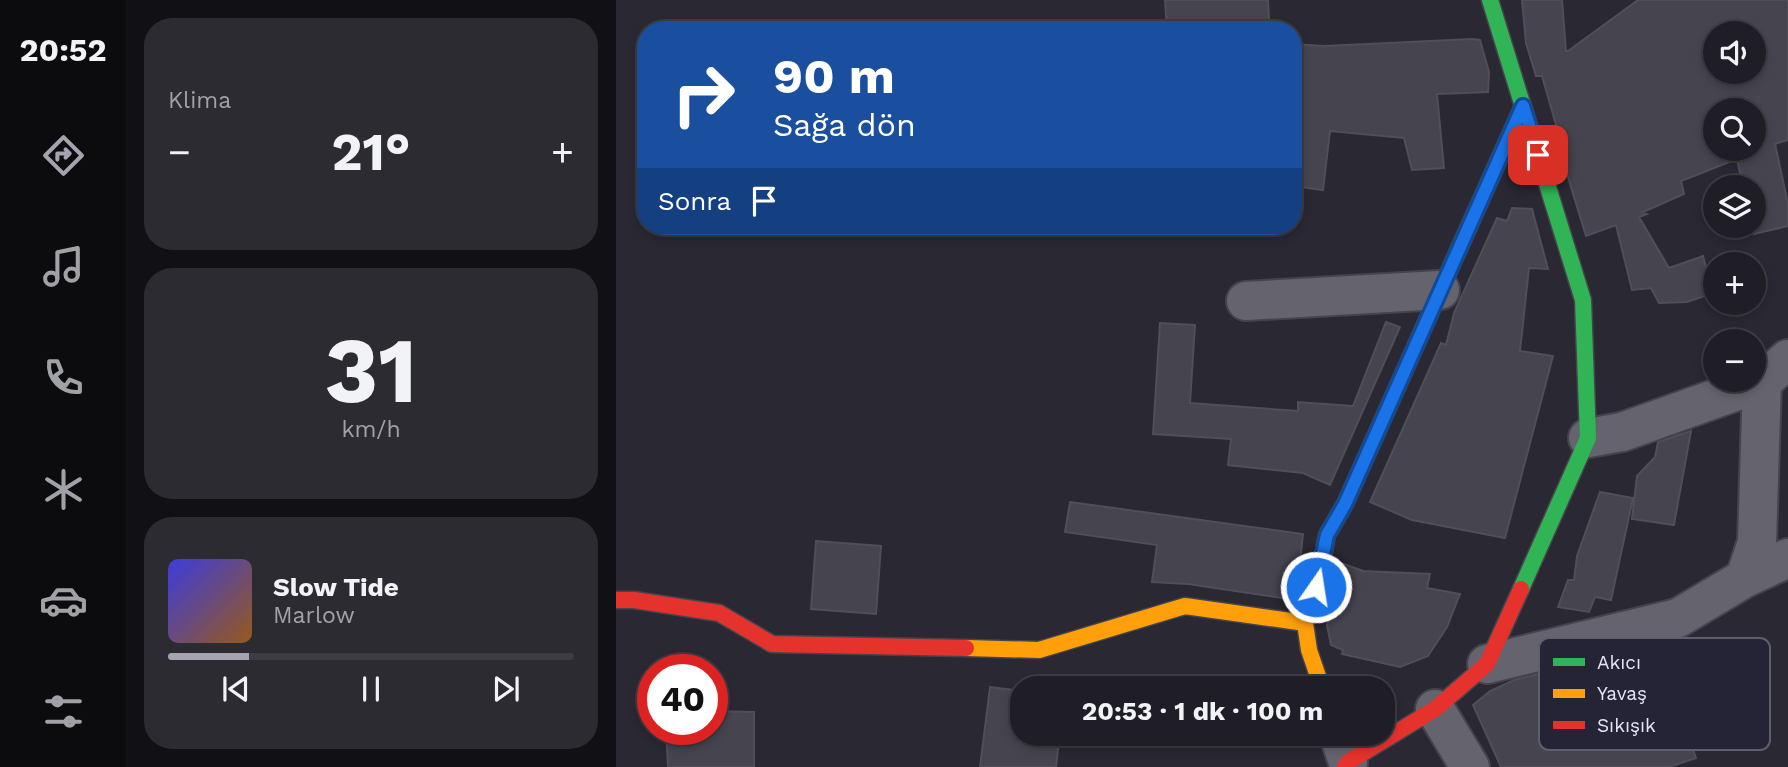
<!DOCTYPE html>
<html lang="tr">
<meta charset="utf-8">
<style>
:root{--surface:#1f1e26;--page:#2c2b32;--text:#f1f3f6;--muted:#a1a2a7;--line:#3c3c43;--accent:#a4a3b0}
body{margin:0;font-family:"Work Sans",sans-serif;background:var(--page);color:var(--text);height:100vh;display:flex;flex-direction:column;font-size:26px;white-space:nowrap}
*{box-sizing:border-box;margin:0}
p{font-size:23px;color:var(--muted)}
.icon{flex:none;width:38px;height:38px;fill:none;stroke:currentColor;stroke-width:2;stroke-linecap:round;stroke-linejoin:round}
.map{position:relative;flex:1;overflow:hidden}
.sheet{display:flex;flex-direction:column;gap:18px;padding:18px;background:#111015;width:490px}
.sheet>*{flex:none}
.top-card{position:absolute;left:21px;top:21px;width:665px;height:214px;border-radius:28px;box-shadow:0 4px 10px #0003,0 0 0 2px var(--line);background:#1a4fa0;color:#fff;overflow:hidden}
.tools{position:absolute;left:1087px;top:21px;display:grid;gap:14px}
.tools a{display:grid;place-items:center;width:63px;height:63px;border-radius:50%;background:var(--surface);box-shadow:0 4px 10px #0003,0 0 0 2px var(--line);font-size:35px}
.speed{position:absolute;left:21px;top:654px;display:flex;gap:14px;font-size:35px;font-weight:700;text-align:center}
.speed>*{display:grid;place-content:center;width:91px;height:91px;border-radius:50%;background:var(--surface);box-shadow:0 4px 10px #0003,0 0 0 2px var(--line);line-height:1}
.speed .limit{border:10px solid #d22;background:#fff;color:#111}
.pin{position:absolute;display:grid;place-items:center;width:60px;height:60px;color:#fff;margin:-30px;border-radius:14px;box-shadow:0 4px 10px #0006}
.me{position:absolute;width:77px;margin:-38px;rotate:13deg;stroke-linejoin:round;filter:drop-shadow(0 0 5px #0008)}
.turn{display:flex;align-items:center;gap:24px;height:147px;padding:0 21px;font-size:32px}
.turn .icon{width:91px;height:91px;stroke-width:2.5}
.turn b{display:block;font-size:49px;line-height:60px}
.then{display:flex;align-items:center;height:66px;padding:0 21px;background:#0003;gap:14px;font-size:26px}
.big{font-size:52px;font-weight:700;line-height:1.1}
.sheet .card{flex:1;display:flex;flex-direction:column;justify-content:center;gap:10px;min-width:0;padding:0 24px;border-radius:28px;background:var(--page)}
.sheet .dial{align-items:center;gap:0}
.dial b{font-size:91px;line-height:1}
.song{display:flex;align-items:center;gap:21px}
.cover{width:84px;height:84px;border-radius:10px;background:linear-gradient(135deg,hsl(240 70% 55%),hsl(30 70% 35%))}
.played{height:7px;border-radius:4px;background:linear-gradient(90deg,var(--accent) 20%,var(--line) 20%)}
.keys{display:flex;justify-content:space-around;direction:ltr}
.heat{display:flex;justify-content:space-between;align-items:center;font-size:38px;direction:ltr}
.trip{position:absolute;left:394px;top:676px;width:385px;height:70px;border-radius:28px;background:var(--surface);box-shadow:0 4px 10px #0003,0 0 0 2px var(--line);font-weight:700;line-height:70px;text-align:center}
main{display:flex;flex:1;min-height:0}
.tabs{display:flex;flex-direction:column;width:126px;justify-content:space-around;align-items:center;background:#0c0c0f;color:var(--muted)}
.tabs .icon{width:49px;height:49px}
.tabs .current{color:var(--accent)}
.tabs b{font-size:32px;color:var(--text)}
.map>svg:first-child{display:block}
</style>
<main>
<nav class="tabs">
<b>20:52</b>
<svg class="icon current" aria-label="directions" viewBox="0 0 24 24"><path d="M12 3l9 9-9 9-9-9zM9 14v-3h6M13 9l2 2-2 2"/></svg>
<svg class="icon" aria-label="music" viewBox="0 0 24 24"><path d="M9 18V5l10-2v13"/><circle cx="6" cy="18" r="3"/><circle cx="16" cy="16" r="3"/></svg>
<svg class="icon" aria-label="phone" viewBox="0 0 24 24"><path d="M5 4h4l2 5-3 2q2 4 5 5l2-3 5 2v4C11 20 4 13 5 4z"/></svg>
<svg class="icon" aria-label="climate" viewBox="0 0 24 24"><path d="M12 3v18M4 7l16 10M4 17L20 7"/></svg>
<svg class="icon" aria-label="car" viewBox="0 0 24 24"><path d="M5 17H2v-5l4-1 3-4h7l3 4 3 1v5h-3M9 17h6M6 11h13"/><circle cx="7" cy="17" r="2"/><circle cx="17" cy="17" r="2"/></svg>
<svg class="icon" aria-label="filters" viewBox="0 0 24 24"><path d="M4 7h16M4 17h16"/><circle cx="9" cy="7" r="2"/><circle cx="15" cy="17" r="2"/></svg>
</nav>
<section class="sheet">
<div class="card"><p>Klima</p>
<div class="heat"><a>−</a><b class="big">21°</b><a>+</a></div>
</div>
<div class="card dial"><b>31</b><p>km/h</p></div>
<div class="card">
<div class="song"><i class="cover"></i><div><b>Slow Tide</b><p>Marlow</p></div></div>
<div class="played"></div>
<div class="keys"><svg class="icon" aria-label="previous" viewBox="0 0 24 24"><path d="M18 5L8 12l10 7zM5 5v14"/></svg><svg class="icon" aria-label="pause" viewBox="0 0 24 24"><path d="M8 5v14M16 5v14"/></svg><svg class="icon" aria-label="next" viewBox="0 0 24 24"><path d="M6 5l10 7-10 7zM19 5v14"/></svg></div>
</div>
</section>
<div class="map">
<svg width="1172" height="767" viewBox="0 0 1172 767">
<rect width="100%" height="100%" fill="#292833"/>
<path fill="#45444f" stroke="#504f59" stroke-width="2" fill-rule="evenodd" d="M 549,0 L 652,0 L 653,21 L 573,30 L 551,30 Z
M 906,0 L 946,0 L 950,51 L 952,51 L 1022,0 L 1172,0 L 1172,140 L 1159,144 L 1172,204 L 1172,226 L 1138,234 L 1138,187 L 1127,187 L 1121,159 L 1065,181 L 1068,194 L 1027,212 L 1031,214 L 1023,217 L 1053,268 L 1087,256 L 1097,293 L 1071,302 L 1043,303 L 1035,288 L 1016,290 L 1000,225 L 970,236 L 951,174 L 948,153 L 926,76 L 920,76 L 910,43 ZM 1099,33 L 1138,33 L 1138,72 L 1099,72 ZM 1099,110 L 1138,110 L 1138,149 L 1099,149 Z
M 856,39 L 864,40 L 873,72 L 872,92 L 821,94 L 828,168 L 796,170 L 788,138 L 714,131 L 707,190 L 677,186 L 684,123 L 677,121 L 677,44 L 708,46 Z
M 896,208 L 916,209 L 932,269 L 913,268 L 904,351 L 937,356 L 889,538 L 796,520 L 754,502 L 825,343 L 830,345 L 838,313 L 881,218 L 891,221 Z
M 770,322 L 784,327 L 714,485 L 687,473 L 612,465 L 615,439 L 537,434 L 544,323 L 579,325 L 574,403 L 682,411 L 682,402 L 737,406 Z
M 1075,431 L 1058,525 L 1016,519 L 1021,476 L 1039,457 L 1042,442 Z
M 984,492 L 1017,498 L 995,600 L 979,597 L 973,612 L 942,607 L 952,580 L 958,580 L 961,556 Z
M 454,502 L 687,534 L 684,563 L 673,599 L 572,584 L 536,582 L 541,545 L 449,532 Z
M 200,541 L 265,546 L 260,614 L 195,609 Z
M 728,564 L 747,571 L 814,574 L 811,588 L 844,594 L 831,627 L 812,656 L 784,667 L 726,654 L 727,650 L 715,645 L 711,625 Z
M 939,670 L 971,748 L 1066,717 L 1080,758 L 1053,767 L 885,767 L 857,705 L 874,691 L 898,680 Z
M 374,687 L 406,691 L 406,733 L 444,733 L 440,767 L 364,767 Z
M 96,711 L 138,712 L 138,767 L 52,767 L 50,730 L 96,730 Z"/>
<g fill="none" stroke-linecap="round" stroke-linejoin="round">
<defs>
<path id="street" d="M 630,301 L 824,290
M 972,438 L 1006,432 L 1146,382 L 1172,359
M 1129,578 L 1141,542 L 1146,382
M 871,664 L 1062,618 L 1129,578 L 1172,558
M 819,709 L 854,767
M 722,733 L 732,762"/>
<path id="fast" d="M 874,0 L 967,300 L 972,438 L 905,589
M 842,251 L 907,106"/>
<path id="slow" d="M 350,648 L 423,650 L 569,606 L 689,623
M 706,688 L 693,650 L 689,623 L 705,568 L 711,535 L 729,504 L 842,251"/>
<path id="jam" d="M 0,600 L 18,600 L 103,613 L 156,644 L 350,648
M 729,767 L 732,762 L 819,709 L 871,664 L 905,589"/>
</defs>
<use href="#street" stroke="#45444d" stroke-width="42"/>
<use href="#fast" stroke="#45444d" stroke-width="19"/>
<use href="#slow" stroke="#45444d" stroke-width="19"/>
<use href="#jam" stroke="#45444d" stroke-width="19"/>
<use href="#street" stroke="#65646e" stroke-width="38"/>
<use href="#fast" stroke="#30b455" stroke-width="16"/>
<use href="#slow" stroke="#ff9f0a" stroke-width="16"/>
<use href="#jam" stroke="#e5322d" stroke-width="16"/>
</g>
<g fill="none" stroke-linecap="round" stroke-linejoin="round">
<defs>
<path id="route" d="M 700,587 L 711,535 L 729,504 L 907,106 L 922,155"/>
</defs>
<use href="#route" stroke="#114b97" stroke-width="18"/>
<use href="#route" stroke="#1a73e8" stroke-width="12"/>
</g>
<rect x="923" y="638" width="231" height="112" rx="10" fill="#252437" stroke="#5f5e6f" stroke-width="2"/>
<rect x="937" y="658" width="32" height="8" fill="#30b455"/>
<rect x="937" y="689" width="32" height="9" fill="#ff9f0a"/>
<rect x="937" y="721" width="32" height="8" fill="#e5322d"/>
<g font-size="19" fill="#e6e5f3">
<text x="981" y="669">Akıcı</text>
<text x="981" y="700">Yavaş</text>
<text x="981" y="732">Sıkışık</text>
</g>
</svg>
<div class="tools">
<a><svg class="icon" aria-label="sound" viewBox="0 0 24 24"><path d="M4 9h4l5-4v14l-5-4H4zM17 9q2 3 0 6"/></svg></a>
<a><svg class="icon" aria-label="search" viewBox="0 0 24 24"><circle cx="10" cy="10" r="6"/><path d="M15 15l6 6"/></svg></a>
<a><svg class="icon" aria-label="layers" viewBox="0 0 24 24"><path d="M12 4l9 5-9 5-9-5zM3 14l9 5 9-5"/></svg></a>
<a>+</a>
<a>−</a>
</div>
<div class="speed"><div class="limit">40</div></div>
<div class="pin" style="left:922px;top:155px;background:#d93025"><svg class="icon" aria-label="arrive" viewBox="0 0 24 24"><path d="M6 21V4h12l-3 4 3 4H6"/></svg></div>
<svg class="me" style="left:700px;top:587px" viewBox="-20 -20 40 40"><circle r="17" fill="#1a73e8" stroke="#fff" stroke-width="3"/><path d="M0-11L8 9 0 5-8 9z" fill="#fff"/></svg>
<div class="trip">20:53 · 1 dk · 100 m</div>
<div class="top-card">
<div class="turn"><svg class="icon" aria-label="right" viewBox="0 0 24 24"><path d="M7 20v-9h11M14 6l5 5-5 5"/></svg><div><b>90 m</b>Sağa dön</div></div>
<div class="then">Sonra<svg class="icon" aria-label="arrive" viewBox="0 0 24 24"><path d="M6 21V4h12l-3 4 3 4H6"/></svg></div>
</div>
</div>
</main>
